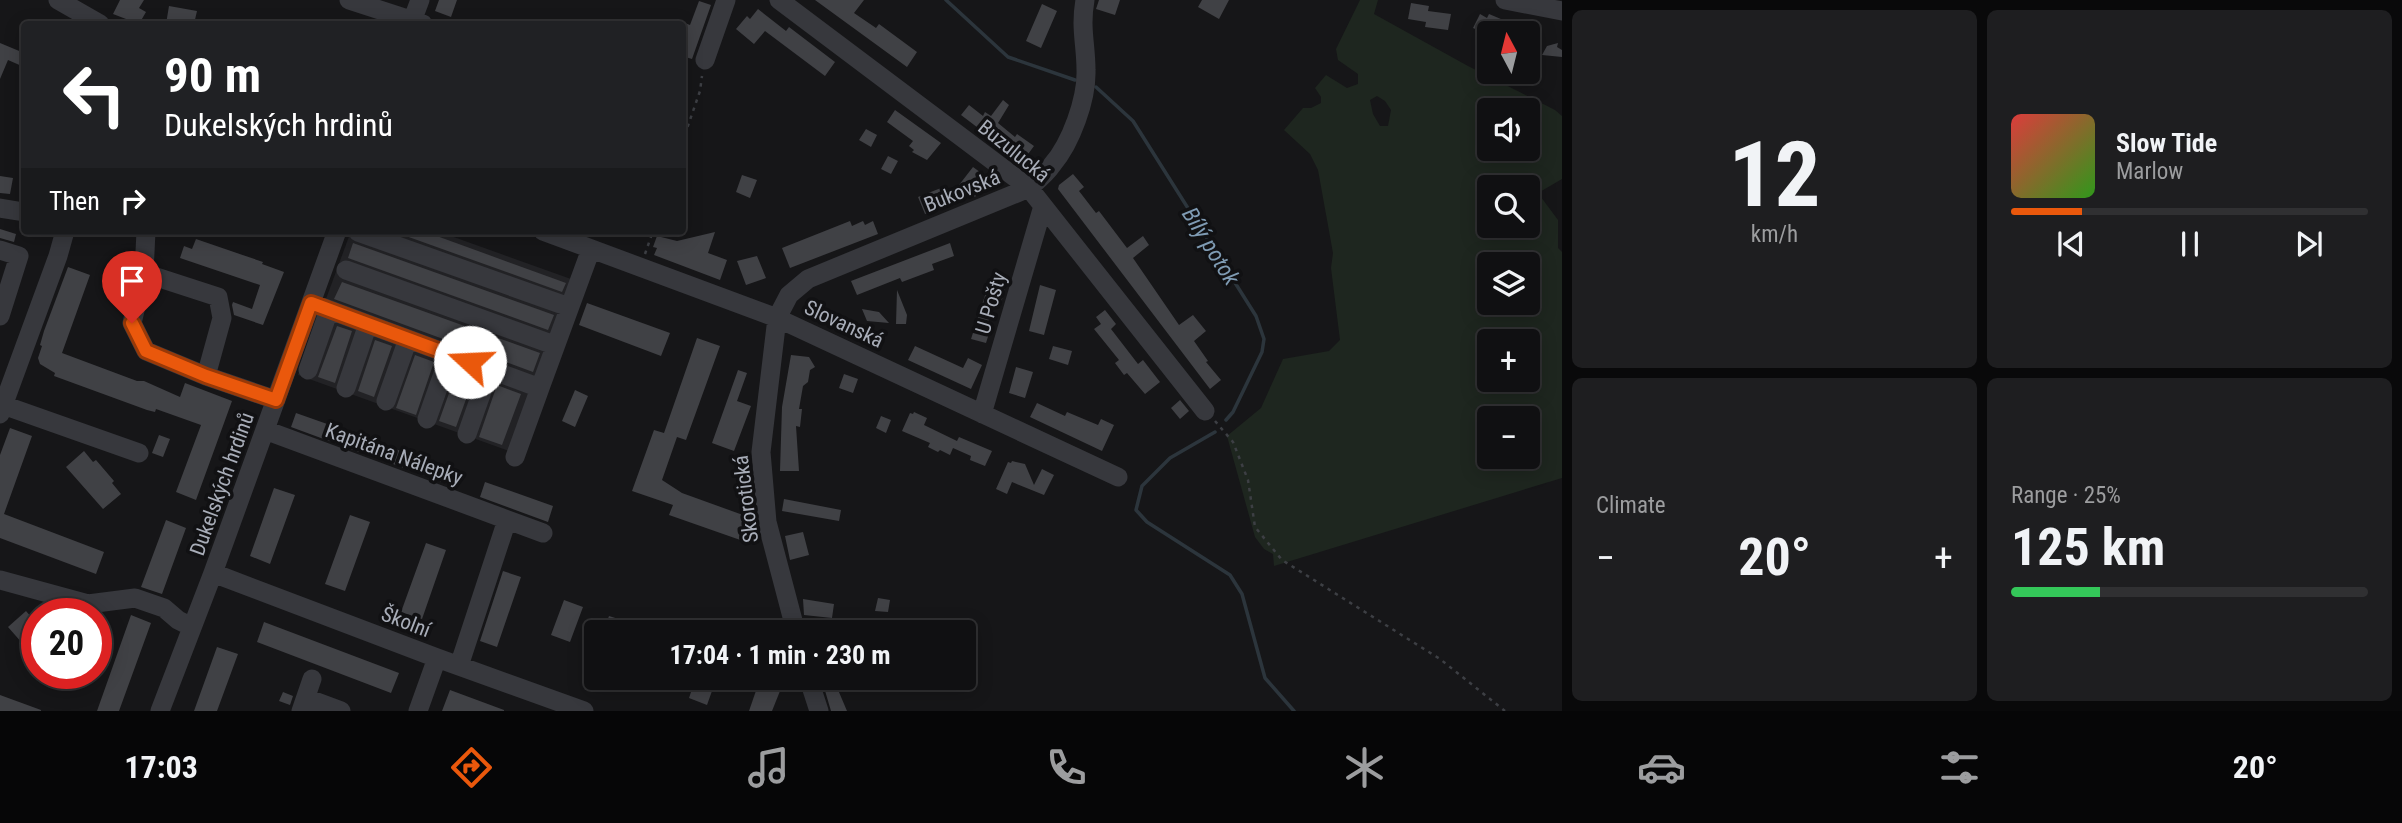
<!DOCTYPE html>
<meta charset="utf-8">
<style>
:root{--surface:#101012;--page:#1e1e20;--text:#f1f3f6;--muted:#9c9d9f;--line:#303032;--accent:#ea580c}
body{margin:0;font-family:"Roboto Condensed",sans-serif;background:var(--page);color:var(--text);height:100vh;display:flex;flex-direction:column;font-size:26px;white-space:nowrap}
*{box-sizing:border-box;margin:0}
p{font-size:23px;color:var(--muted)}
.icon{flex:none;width:38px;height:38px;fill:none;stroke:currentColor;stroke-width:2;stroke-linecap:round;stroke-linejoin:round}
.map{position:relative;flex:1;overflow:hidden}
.panel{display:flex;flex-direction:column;gap:10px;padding:10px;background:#09090a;width:840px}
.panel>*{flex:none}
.top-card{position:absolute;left:21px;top:21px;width:665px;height:214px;border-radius:7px;box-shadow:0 4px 18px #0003,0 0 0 2px var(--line);background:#202124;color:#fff;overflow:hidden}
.needle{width:46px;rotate:353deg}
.tools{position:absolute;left:1477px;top:21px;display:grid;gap:14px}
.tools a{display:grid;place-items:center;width:63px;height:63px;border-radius:7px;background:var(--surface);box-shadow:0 4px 18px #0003,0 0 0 2px var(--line);font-size:35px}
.speed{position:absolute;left:21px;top:598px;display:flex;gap:14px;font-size:35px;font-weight:700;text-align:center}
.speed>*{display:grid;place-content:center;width:91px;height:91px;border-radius:50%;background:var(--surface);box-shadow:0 4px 18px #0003,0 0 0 2px var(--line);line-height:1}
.speed .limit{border:10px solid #d22;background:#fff;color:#111}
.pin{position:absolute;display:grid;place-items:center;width:60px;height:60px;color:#fff;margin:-72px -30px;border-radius:50% 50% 50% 0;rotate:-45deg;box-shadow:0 0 7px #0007}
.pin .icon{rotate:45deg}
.me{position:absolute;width:77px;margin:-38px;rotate:290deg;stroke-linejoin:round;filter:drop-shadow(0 0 5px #0008)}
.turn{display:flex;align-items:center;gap:24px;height:147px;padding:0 28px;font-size:32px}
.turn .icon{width:91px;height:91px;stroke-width:2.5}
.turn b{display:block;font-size:49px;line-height:60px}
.then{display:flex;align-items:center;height:66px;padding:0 28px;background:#0003;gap:14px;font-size:26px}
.big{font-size:52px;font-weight:700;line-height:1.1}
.panel .tile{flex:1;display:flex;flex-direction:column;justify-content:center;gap:10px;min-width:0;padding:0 24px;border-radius:10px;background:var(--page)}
.panel .dial{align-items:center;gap:0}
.dial b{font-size:91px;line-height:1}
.song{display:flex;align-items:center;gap:21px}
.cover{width:84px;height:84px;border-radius:10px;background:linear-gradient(135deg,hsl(0 70% 55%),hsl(110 70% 35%))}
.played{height:7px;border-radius:4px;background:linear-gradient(90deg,var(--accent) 20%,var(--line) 20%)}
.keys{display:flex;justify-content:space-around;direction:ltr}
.heat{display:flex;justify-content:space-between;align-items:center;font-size:38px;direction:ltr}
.charge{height:10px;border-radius:5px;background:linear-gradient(90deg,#34c759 25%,var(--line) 0)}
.panel .tiles{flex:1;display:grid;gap:10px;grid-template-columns:repeat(2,1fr)}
.trip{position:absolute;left:584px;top:620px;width:392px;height:70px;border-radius:7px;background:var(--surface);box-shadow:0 4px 18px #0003,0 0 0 2px var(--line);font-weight:700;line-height:70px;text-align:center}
.tabs{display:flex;height:112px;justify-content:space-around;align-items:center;background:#060607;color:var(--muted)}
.tabs .icon{width:49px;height:49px}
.tabs .current{color:var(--accent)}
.tabs b{font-size:32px;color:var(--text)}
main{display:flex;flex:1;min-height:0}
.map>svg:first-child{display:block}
</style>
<main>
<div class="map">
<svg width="1562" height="711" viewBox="0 0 1562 711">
<rect width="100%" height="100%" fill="#161618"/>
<path fill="#222225" d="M 351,231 L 437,231 L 571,279 L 509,451 L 298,375 Z"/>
<path fill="#1e261f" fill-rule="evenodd" d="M 1360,0 L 1378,0 L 1374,14 L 1468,66 L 1555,110 L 1562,116 L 1562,179 L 1538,193 L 1558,220 L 1558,248 L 1562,252 L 1562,478 L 1274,566 L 1273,554 L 1264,549 L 1255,537 L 1227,436 L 1261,408 L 1283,359 L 1329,351 L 1340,340 L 1331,268 L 1333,253 L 1318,170 L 1310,154 L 1284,130 L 1303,108 L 1311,108 L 1321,103 L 1321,97 L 1315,88 L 1326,75 L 1347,88 L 1358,84 L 1358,74 L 1338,60 L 1336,49 ZM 1377,96 L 1385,101 L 1391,110 L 1388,126 L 1380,126 L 1373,114 L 1370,100 ZM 1528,110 L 1528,149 L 1489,149 L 1489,110 ZM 1528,187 L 1528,226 L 1489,226 L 1489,187 ZM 1489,264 L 1528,264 L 1528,303 L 1489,303 ZM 1489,341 L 1528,341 L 1528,380 L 1489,380 ZM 1489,418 L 1528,418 L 1528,457 L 1489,457 Z"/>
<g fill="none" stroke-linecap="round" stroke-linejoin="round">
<path stroke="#2c353c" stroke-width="3.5" d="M 946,0 L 1008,57 L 1075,80
M 1096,87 L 1133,121 L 1256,316 L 1264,339 L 1262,352 L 1233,412 L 1226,420
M 1215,432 L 1170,458 L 1142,486 L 1136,510 L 1147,522 L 1230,575 L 1242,594 L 1265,678 L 1294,711"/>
</g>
<path fill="#404145" d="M 120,0 L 144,0 L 139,8 L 146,12 L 139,24 L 113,14 Z
M 439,0 L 457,0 L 451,17 L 435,11 Z
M 815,0 L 864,0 L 854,13 L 876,28 L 879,24 L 917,52 L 907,67 Z
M 1099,0 L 1120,0 L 1115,15 L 1096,9 Z
M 1202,0 L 1229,0 L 1219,19 L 1198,7 Z
M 699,1 L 711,5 L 692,59 L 682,56 L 686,45 L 682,43 L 682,22 L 690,25 Z
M 1411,3 L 1429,6 L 1428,11 L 1451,14 L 1448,30 L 1425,27 L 1426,22 L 1408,19 Z
M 1042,4 L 1057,11 L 1041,48 L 1026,41 Z
M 169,6 L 197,11 L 194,24 L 166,24 Z
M 758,9 L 786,31 L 789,27 L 835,62 L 825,76 L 765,31 L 754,44 L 736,29 L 747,16 L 750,19 Z
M 1480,14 L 1487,18 L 1489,14 L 1539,35 L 1528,56 L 1528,33 L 1485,33 L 1473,28 Z
M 0,43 L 24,53 L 24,67 L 8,60 L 0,79 Z
M 1558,43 L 1557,47 L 1562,50 L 1562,57 L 1542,55 L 1547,46 Z
M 1003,100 L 1009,105 L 998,123 L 1015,137 L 1017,134 L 1034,146 L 1023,161 L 992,134 L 990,137 L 961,115 L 969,105 L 983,116 L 985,112 L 991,116 Z
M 895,110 L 941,143 L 927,160 L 912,152 L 914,150 L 909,146 L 913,141 L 887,122 Z
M 866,129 L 877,135 L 871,147 L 859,140 Z
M 888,156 L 898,161 L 891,174 L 881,169 Z
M 973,167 L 988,178 L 975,197 L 959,185 Z
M 1073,174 L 1084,187 L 1079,191 L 1096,213 L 1099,211 L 1127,248 L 1143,236 L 1149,245 L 1133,258 L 1179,325 L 1193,315 L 1206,331 L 1194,341 L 1208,361 L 1206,362 L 1221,380 L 1210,389 L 1058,189 L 1059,185 Z
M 742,175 L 757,180 L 750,198 L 736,192 Z
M 0,176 L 13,178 L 10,194 L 0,193 Z
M 941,188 L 948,206 L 925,214 L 918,197 Z
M 850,221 L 852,226 L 863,221 L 865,225 L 873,221 L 878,234 L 790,268 L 782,248 Z
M 0,229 L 16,234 L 14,242 L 0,238 Z
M 392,231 L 423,231 L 566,283 L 562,292 Z
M 715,232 L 708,253 L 727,260 L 720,280 L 654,255 L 657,248 L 653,247 L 657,236 L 677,241 Z
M 196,239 L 263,262 L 262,264 L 284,272 L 263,325 L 234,315 L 232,305 L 233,302 L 252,309 L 260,285 L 180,258 L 184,246 L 192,249 Z
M 353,243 L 554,315 L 548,330 L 348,258 Z
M 950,243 L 954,256 L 932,264 L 934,270 L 902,282 L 900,278 L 857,295 L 851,281 Z
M 757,256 L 766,278 L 746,285 L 737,261 Z
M 68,267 L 90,275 L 62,353 L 137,381 L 144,381 L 180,397 L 185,383 L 232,401 L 196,500 L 176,492 L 201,425 L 156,409 L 155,412 L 147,410 L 54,376 L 55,373 L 40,364 L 38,358 L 42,346 L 40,345 L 44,331 Z
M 342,282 L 540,353 L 533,372 L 334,299 Z
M 997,282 L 1000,287 L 1005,288 L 1000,307 L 993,305 L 987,326 L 991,327 L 986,343 L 971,339 L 989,283 Z
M 1040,285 L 1056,290 L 1044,335 L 1029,331 Z
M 897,290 L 907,315 L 906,324 L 896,324 Z
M 587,303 L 670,333 L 661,356 L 579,325 Z
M 862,309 L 879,312 L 889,323 L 867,321 Z
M 1105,310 L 1116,324 L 1111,329 L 1138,364 L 1143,360 L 1160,382 L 1145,394 L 1127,373 L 1124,375 L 1115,363 L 1119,360 L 1094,329 L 1101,324 L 1096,317 Z
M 337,326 L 352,331 L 335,383 L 318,377 Z
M 697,338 L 720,346 L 686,440 L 677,437 L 662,480 L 682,493 L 754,519 L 746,542 L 669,515 L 673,505 L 632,491 L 654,430 L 664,433 Z
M 375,340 L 392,346 L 374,397 L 358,391 Z
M 915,346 L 963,368 L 968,358 L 982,365 L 971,389 L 908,360 Z
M 1053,346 L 1072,351 L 1068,365 L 1049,359 Z
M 415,355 L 434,362 L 416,415 L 396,408 Z
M 791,355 L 809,357 L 815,367 L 810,370 L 808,382 L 803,386 L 799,409 L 802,409 L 800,427 L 796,426 L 799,471 L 780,471 L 782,407 Z
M 1016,367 L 1033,372 L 1025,398 L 1009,393 Z
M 738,370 L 747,373 L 737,401 L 751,406 L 734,451 L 712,443 Z
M 457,371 L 474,377 L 456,427 L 439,421 Z
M 844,374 L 858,379 L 853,393 L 839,388 Z
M 497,385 L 521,394 L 502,445 L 479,437 Z
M 575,390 L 588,396 L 575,427 L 562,421 Z
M 1180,400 L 1189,411 L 1180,419 L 1171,408 Z
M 1037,403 L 1065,416 L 1067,412 L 1098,425 L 1101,419 L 1114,425 L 1102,451 L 1030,417 Z
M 914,412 L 927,418 L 924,425 L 957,441 L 959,437 L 992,451 L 985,466 L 970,460 L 971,456 L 953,448 L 950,455 L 940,450 L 938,452 L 928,447 L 930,443 L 902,431 L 910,413 L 913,414 Z
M 296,413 L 364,437 L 359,452 L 291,427 Z
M 881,416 L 891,420 L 886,433 L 876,428 Z
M 10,428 L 32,436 L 4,514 L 104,552 L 96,574 L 0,538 L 0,455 Z
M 159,435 L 170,439 L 163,457 L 152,453 Z
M 390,447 L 458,472 L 453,486 L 385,461 Z
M 84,451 L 93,462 L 96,460 L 114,481 L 112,483 L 121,494 L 103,509 L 66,467 Z
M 1012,461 L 1025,464 L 1034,485 L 1042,469 L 1054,475 L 1044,495 L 1012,482 L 1007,494 L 996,489 L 1008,462 L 1011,463 Z
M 485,482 L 553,506 L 548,522 L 480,497 Z
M 274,488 L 295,495 L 270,564 L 250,556 Z
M 784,499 L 841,510 L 839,521 L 782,511 Z
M 350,515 L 370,522 L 345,591 L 325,584 Z
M 166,520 L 186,528 L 162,594 L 141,587 Z
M 803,532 L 809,555 L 790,560 L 785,536 Z
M 426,543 L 446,550 L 422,619 L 401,612 Z
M 503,571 L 521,577 L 497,647 L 480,641 Z
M 878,598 L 890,600 L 888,612 L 875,611 Z
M 803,599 L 834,604 L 832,618 L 804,615 Z
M 564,600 L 583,607 L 570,642 L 551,635 Z
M 26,611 L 37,624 L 37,660 L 8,627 Z
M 131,615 L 151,623 L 119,711 L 97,711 Z
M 609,616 L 628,622 L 624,632 L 603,632 Z
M 719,620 L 747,630 L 747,632 L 714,632 Z
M 264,622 L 399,673 L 391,693 L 257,642 Z
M 217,647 L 238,654 L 217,711 L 194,711 Z
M 696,677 L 717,677 L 707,705 L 689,698 Z
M 821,677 L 855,677 L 836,685 L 847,711 L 831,711 Z
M 760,679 L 771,684 L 770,688 L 780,691 L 772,711 L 749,711 Z
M 450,690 L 504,710 L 504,711 L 442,711 Z
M 283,692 L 293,696 L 290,705 L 279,701 Z
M 0,695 L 41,710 L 41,711 L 0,711 Z"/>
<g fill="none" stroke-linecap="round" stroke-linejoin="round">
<path stroke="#3d3f44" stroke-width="2.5" stroke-dasharray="3.5 5" stroke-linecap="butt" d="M 682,143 L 700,91 L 702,76
M 645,254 L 653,231
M 1215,421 L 1233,442 L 1248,480 L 1255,527 L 1282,560 L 1440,659 L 1505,711"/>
<path stroke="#37383d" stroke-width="19" d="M 58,0 L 100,24
M 349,0 L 423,24
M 779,0 L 1029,188 L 1205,411
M 1505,0 L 1562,11
M 411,24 L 420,0
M 705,60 L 726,0
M 0,208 L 24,212
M 146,231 L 144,273 L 132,323 L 146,351 L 206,376 L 276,400
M 543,231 L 777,318 L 1118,477
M 358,232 L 569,307
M 0,250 L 19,256 L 0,316
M 346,270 L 554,345
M 144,273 L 218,297 L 222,318 L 206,376
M 311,303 L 540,388 L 591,249
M 308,370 L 329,310
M 346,388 L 368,324
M 386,401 L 408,339
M 3,405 L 139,453
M 0,414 L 58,256 L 65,231
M 982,414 L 1043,206
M 427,419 L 450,354
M 265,430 L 543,533
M 467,434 L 490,369
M 515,457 L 540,388
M 213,573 L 437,658 L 584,711
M 0,580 L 88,604 L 135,598 L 164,608 L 178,620 L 192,627
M 796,632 L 767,522 L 761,452 L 777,318 L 789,295 L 808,279 L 1029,188 C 1037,181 1046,174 1052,165 C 1071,143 1087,99 1086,70 C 1086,44 1080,28 1085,0
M 459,666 L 507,520
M 808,677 L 819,711
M 306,698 L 341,711
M 160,711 L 213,573 L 337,231
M 301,711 L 312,679
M 418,711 L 437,658"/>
</g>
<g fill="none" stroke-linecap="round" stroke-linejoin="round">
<defs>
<path id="route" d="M 132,323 L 146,351 L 206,376 L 276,400 L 311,303 L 470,362"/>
</defs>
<use href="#route" stroke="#983908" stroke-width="18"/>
<use href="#route" stroke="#ea580c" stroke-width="12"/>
</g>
<g text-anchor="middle" stroke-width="7" stroke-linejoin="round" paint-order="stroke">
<g font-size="21" fill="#a8adb8" stroke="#111113">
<text transform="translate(1014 151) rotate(39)" y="7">Buzulucká</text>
<text transform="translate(962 191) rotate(-22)" y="7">Bukovská</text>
<text transform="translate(991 303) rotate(-74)" y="7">U Pošty</text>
<text transform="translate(844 324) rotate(25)" y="7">Slovanská</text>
<text transform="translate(394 454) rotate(20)" y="7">Kapitána Nálepky</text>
<text transform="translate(222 484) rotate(-70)" y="7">Dukelských hrdinů</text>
<text transform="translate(746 499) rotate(-97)" y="7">Skorotická</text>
<text transform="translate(406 622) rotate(21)" y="7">Školní</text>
</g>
<g font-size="23" font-style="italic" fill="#7f9bb3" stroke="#111113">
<text transform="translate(1211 246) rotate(58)" y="8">Bílý potok</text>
</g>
</g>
</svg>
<div class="tools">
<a><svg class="needle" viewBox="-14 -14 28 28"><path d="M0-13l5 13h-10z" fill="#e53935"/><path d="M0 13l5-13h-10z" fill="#9c9d9f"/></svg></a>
<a><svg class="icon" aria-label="sound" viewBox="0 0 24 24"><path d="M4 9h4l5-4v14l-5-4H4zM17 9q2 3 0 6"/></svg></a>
<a><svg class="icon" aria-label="search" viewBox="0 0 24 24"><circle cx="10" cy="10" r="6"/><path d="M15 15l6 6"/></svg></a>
<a><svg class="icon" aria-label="layers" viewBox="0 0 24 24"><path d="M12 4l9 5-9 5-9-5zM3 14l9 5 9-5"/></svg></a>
<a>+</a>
<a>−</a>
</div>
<div class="speed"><div class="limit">20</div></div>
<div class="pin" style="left:132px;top:323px;background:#d93025"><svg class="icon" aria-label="arrive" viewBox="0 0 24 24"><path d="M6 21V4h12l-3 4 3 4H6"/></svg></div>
<svg class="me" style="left:470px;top:362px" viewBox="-20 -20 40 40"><circle r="19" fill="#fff"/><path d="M0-13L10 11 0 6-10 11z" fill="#ea580c"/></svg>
<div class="trip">17:04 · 1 min · 230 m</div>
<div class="top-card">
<div class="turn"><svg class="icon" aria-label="left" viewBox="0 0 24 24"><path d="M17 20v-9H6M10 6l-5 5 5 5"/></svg><div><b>90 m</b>Dukelských hrdinů</div></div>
<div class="then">Then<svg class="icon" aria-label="right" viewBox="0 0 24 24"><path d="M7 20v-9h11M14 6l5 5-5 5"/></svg></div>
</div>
</div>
<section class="panel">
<div class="tiles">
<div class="tile dial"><b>12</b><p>km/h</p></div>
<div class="tile">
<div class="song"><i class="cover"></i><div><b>Slow Tide</b><p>Marlow</p></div></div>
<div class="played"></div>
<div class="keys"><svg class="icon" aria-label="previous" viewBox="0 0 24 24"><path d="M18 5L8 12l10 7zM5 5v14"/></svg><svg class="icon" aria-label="pause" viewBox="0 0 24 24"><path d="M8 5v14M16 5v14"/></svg><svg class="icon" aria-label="next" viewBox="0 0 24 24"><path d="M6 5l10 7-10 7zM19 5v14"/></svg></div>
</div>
<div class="tile"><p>Climate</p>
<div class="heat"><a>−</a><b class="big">20°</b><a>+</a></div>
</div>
<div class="tile"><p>Range · 25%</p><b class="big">125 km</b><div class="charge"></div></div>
</div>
</section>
</main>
<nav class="tabs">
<b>17:03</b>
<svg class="icon current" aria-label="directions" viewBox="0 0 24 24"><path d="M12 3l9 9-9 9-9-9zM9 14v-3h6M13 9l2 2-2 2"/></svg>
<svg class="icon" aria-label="music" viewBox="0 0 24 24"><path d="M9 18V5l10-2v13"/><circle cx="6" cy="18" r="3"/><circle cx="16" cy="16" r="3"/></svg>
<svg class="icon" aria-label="phone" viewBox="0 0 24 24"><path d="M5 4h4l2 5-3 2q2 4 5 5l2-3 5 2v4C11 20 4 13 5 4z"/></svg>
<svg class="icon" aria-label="climate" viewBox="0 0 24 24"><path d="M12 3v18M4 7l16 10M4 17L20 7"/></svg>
<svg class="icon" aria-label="car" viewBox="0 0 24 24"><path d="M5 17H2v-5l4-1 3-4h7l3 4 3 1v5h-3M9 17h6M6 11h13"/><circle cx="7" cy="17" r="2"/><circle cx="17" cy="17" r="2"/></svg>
<svg class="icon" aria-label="filters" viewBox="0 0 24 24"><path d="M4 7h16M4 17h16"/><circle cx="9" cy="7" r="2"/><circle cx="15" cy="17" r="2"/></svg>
<b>20°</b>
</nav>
